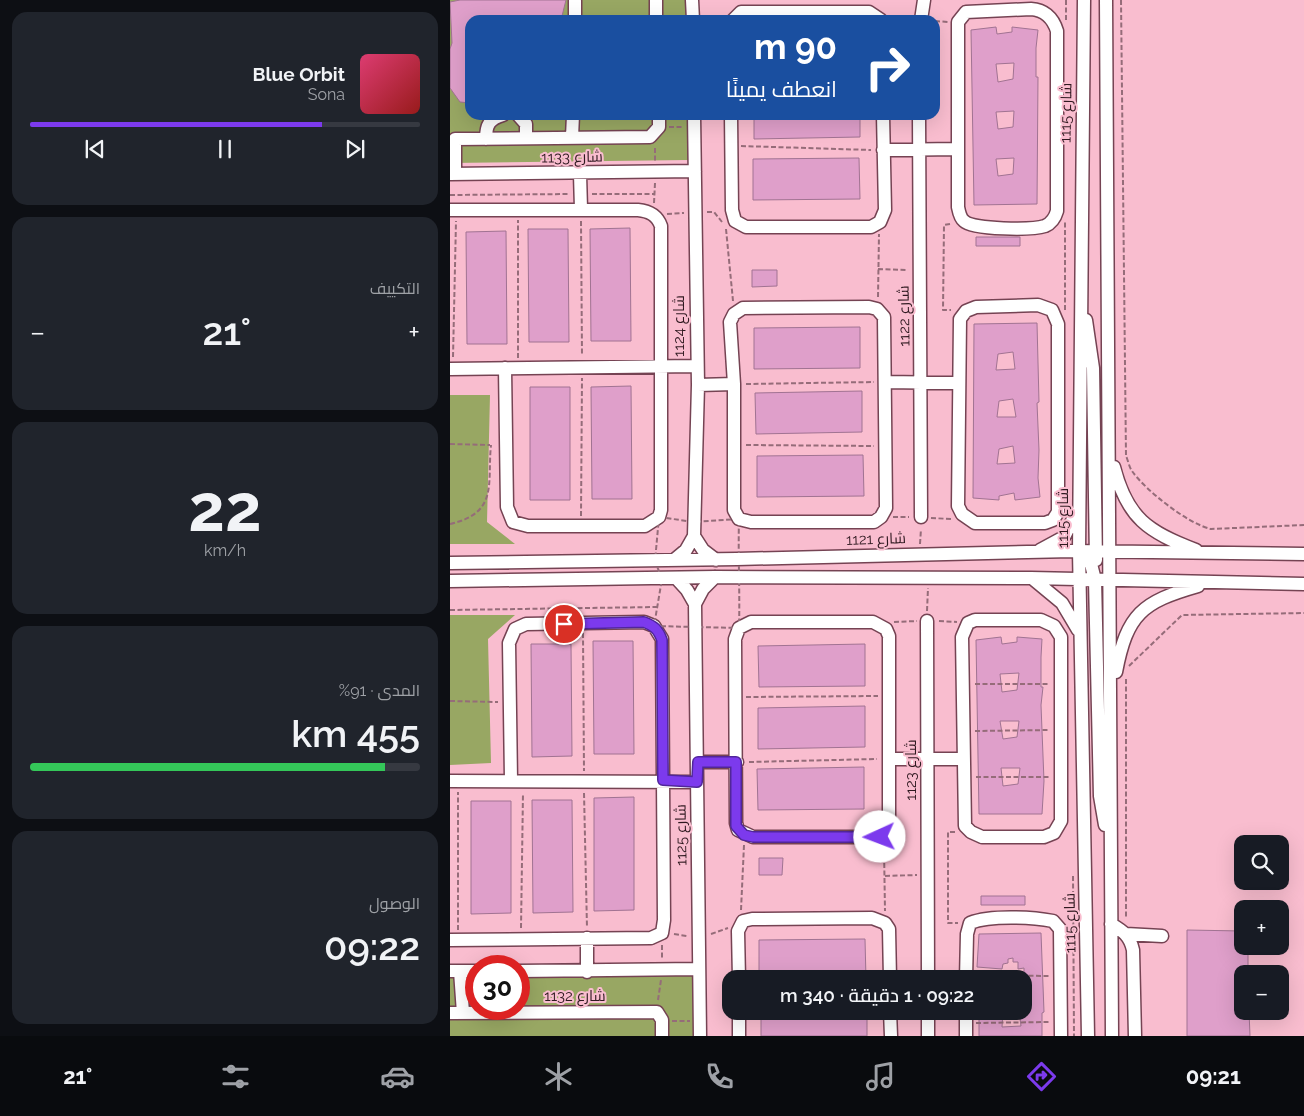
<!DOCTYPE html>
<html lang="ar">
<meta charset="utf-8">
<style>
:root{--surface:#171b24;--page:#20242c;--text:#f1f3f6;--muted:#9ea1a6;--line:#363941;--accent:#7c3aed}
body{margin:0;font-family:Raleway,Cairo,sans-serif;background:var(--page);color:var(--text);direction:rtl;height:100vh;display:flex;flex-direction:column;font-size:19px;white-space:nowrap}
*{box-sizing:border-box;margin:0}
p{font-size:16px;color:var(--muted)}
.icon{flex:none;width:28px;height:28px;fill:none;stroke:currentColor;stroke-width:2;stroke-linecap:round;stroke-linejoin:round}
.map{position:relative;flex:1;overflow:hidden;direction:ltr}
.panel{display:flex;flex-direction:column;gap:12px;padding:12px;background:#0d0f14;width:450px}
.panel>*{flex:none}
.guide{position:absolute;left:15px;top:15px;width:475px;height:105px;border-radius:15px;box-shadow:0 5px 20px #0002;direction:rtl;background:#1a4fa0;color:#fff;overflow:hidden}
.controls{position:absolute;left:784px;top:835px;display:grid;gap:10px}
.controls a{display:grid;place-items:center;width:55px;height:55px;border-radius:10px;background:var(--surface);box-shadow:0 5px 20px #0002;font-size:25px}
.speed{position:absolute;left:15px;top:955px;display:flex;gap:10px;font-size:25px;font-weight:700;text-align:center}
.speed>*{display:grid;place-content:center;width:65px;height:65px;border-radius:50%;background:var(--surface);box-shadow:0 5px 20px #0002;line-height:1}
.speed .limit{border:8px solid #d22;background:#fff;color:#111}
.pin{position:absolute;display:grid;place-items:center;width:42px;height:42px;color:#fff;margin:-21px;border:2px solid #fff;border-radius:50%;box-shadow:0 1px 5px #0007}
.me{position:absolute;width:55px;margin:-28px;rotate:268deg;stroke-linejoin:round;filter:drop-shadow(0 0 4px #0008)}
.turn{display:flex;align-items:center;gap:18px;height:105px;padding:0 20px;font-size:22px}
.turn .icon{width:65px;height:65px;stroke-width:2.5}
.turn b{display:block;font-size:35px;line-height:42px}
.big{font-size:38px;font-weight:600;line-height:1.1}
.panel .tile{flex:1;display:flex;flex-direction:column;justify-content:center;gap:8px;min-width:0;padding:0 18px;border-radius:15px;background:var(--page)}
.panel .dial{align-items:center;gap:0}
.dial b{font-size:65px;line-height:1}
.song{display:flex;align-items:center;gap:15px}
.cover{width:60px;height:60px;border-radius:8px;background:linear-gradient(135deg,hsl(340 70% 55%),hsl(0 70% 35%))}
.played{height:5px;border-radius:2px;background:linear-gradient(90deg,var(--accent) 75%,var(--line) 75%)}
.keys{display:flex;justify-content:space-around;direction:ltr}
.heat{display:flex;justify-content:space-between;align-items:center;font-size:28px;direction:ltr}
.charge{height:8px;border-radius:4px;background:linear-gradient(90deg,#34c759 91%,var(--line) 0)}
.trip{position:absolute;left:272px;top:970px;width:310px;height:50px;border-radius:15px;background:var(--surface);box-shadow:0 5px 20px #0002;font-weight:600;line-height:50px;text-align:center;direction:rtl}
.tabs{display:flex;height:80px;justify-content:space-around;align-items:center;background:#090b0e;color:var(--muted)}
.tabs .icon{width:35px;height:35px}
.tabs .active{color:var(--accent)}
.tabs b{font-size:22px;color:var(--text)}
main{display:flex;flex:1;min-height:0}
.map>svg:first-child{display:block}
</style>
<main>
<div class="map">
<svg width="854" height="1036" viewBox="0 0 854 1036">
<rect width="100%" height="100%" fill="#f9bdcf"/>
<path fill="#98a763" d="M 0,0 L 238,0 L 238,20 L 20,20 L 20,115 L 238,115 L 238,160 L 0,163 Z
M 0,395 L 40,395 L 37,522 L 65,544 L 0,544 Z
M 0,615 L 65,615 L 38,639 L 41,763 L 0,765 Z
M 248,969 L 247,1036 L 0,1036 L 0,975 L 26,975 L 26,1009 L 69,1009 L 69,974 Z"/>
<path fill="#df9fca" stroke="#a17392" fill-rule="evenodd" d="M 10,0 L 116,0 L 111,20 L 20,20 L 20,103 L 10,102 L 0,88 L 0,49 L 2,43 L 0,2 Z
M 546,27 L 547,34 L 562,32 L 562,27 L 588,30 L 586,48 L 586,77 L 588,77 L 587,204 L 524,205 L 521,30 ZM 564,63 L 563,79 L 548,82 L 546,64 ZM 564,111 L 563,127 L 548,129 L 546,112 ZM 564,158 L 563,174 L 548,176 L 546,159 Z
M 304,115 L 410,115 L 410,137 L 304,139 Z
M 409,158 L 410,199 L 303,200 L 303,159 Z
M 180,228 L 181,341 L 141,341 L 140,229 Z
M 78,229 L 118,229 L 119,342 L 79,342 Z
M 56,231 L 57,344 L 17,344 L 16,232 Z
M 526,237 L 570,237 L 570,246 L 526,246 Z
M 302,270 L 327,270 L 327,286 L 302,287 Z
M 587,323 L 589,402 L 587,403 L 589,450 L 588,478 L 590,497 L 565,500 L 564,493 L 549,496 L 549,500 L 523,498 L 524,324 ZM 563,352 L 565,369 L 546,370 L 548,354 ZM 563,399 L 566,417 L 547,417 L 549,401 ZM 563,446 L 565,463 L 547,464 L 549,449 Z
M 410,327 L 410,368 L 304,369 L 304,328 Z
M 181,386 L 182,499 L 142,499 L 141,387 Z
M 80,387 L 120,387 L 120,500 L 80,500 Z
M 412,391 L 412,432 L 306,434 L 305,393 Z
M 413,455 L 414,496 L 307,497 L 307,456 Z
M 551,637 L 552,644 L 567,642 L 567,637 L 592,639 L 591,657 L 591,687 L 593,687 L 591,705 L 594,781 L 592,814 L 529,814 L 526,640 ZM 569,673 L 567,690 L 552,692 L 550,674 ZM 550,721 L 569,721 L 567,737 L 553,739 ZM 551,768 L 570,768 L 568,784 L 553,786 Z
M 143,641 L 183,641 L 184,754 L 144,754 Z
M 81,644 L 121,644 L 122,756 L 82,757 Z
M 415,644 L 415,686 L 309,687 L 308,646 Z
M 415,706 L 415,747 L 308,749 L 308,708 Z
M 414,767 L 414,809 L 308,810 L 307,769 Z
M 184,797 L 184,910 L 144,911 L 144,798 Z
M 82,800 L 122,800 L 123,912 L 83,913 Z
M 21,801 L 61,801 L 61,913 L 21,914 Z
M 309,858 L 333,858 L 332,875 L 309,875 Z
M 531,896 L 575,896 L 575,905 L 531,905 Z
M 737,930 L 792,931 L 792,946 L 798,946 L 798,974 L 792,974 L 792,1011 L 799,1011 L 800,1036 L 737,1036 Z
M 591,933 L 594,1012 L 592,1013 L 592,1036 L 529,1036 L 529,1011 L 553,1011 L 552,1027 L 571,1026 L 569,1011 L 574,1011 L 574,968 L 568,969 L 568,962 L 563,962 L 563,958 L 558,959 L 558,963 L 553,964 L 552,969 L 527,967 L 529,934 Z
M 415,939 L 416,979 L 309,979 L 309,940 Z
M 311,1011 L 417,1011 L 417,1036 L 311,1036 Z"/>
<g fill="none" stroke-linecap="round" stroke-linejoin="round">
<defs>
<path id="minor" d="M 242,0 L 243,20
M 634,0 L 629,551 L 638,1036
M 656,0 L 662,1036
M 581,9 C 595,10 603,18 607,31 L 607,211 C 605,218 602,223 595,226 C 583,230 523,230 514,221 C 510,218 509,212 508,207 L 508,22 L 516,12 Z
M 125,20 L 125,1
M 206,20 L 206,0
M 283,20 L 291,12 L 419,12 L 431,20
M 471,20 L 474,0
M 68,115 L 76,124 L 76,138
M 281,115 L 282,210 L 285,221 L 296,227 L 421,227 L 430,222 L 435,210 L 433,115
M 469,115 L 471,517
M 122,137 L 123,115
M 36,139 C 36,125 39,119 53,115
M 433,150 L 506,149
M 0,174 L 245,171
M 5,174 L 5,139 L 200,137 L 209,127 L 209,115
M 130,174 L 131,209
M 0,210 L 188,210 C 199,211 207,215 211,226 L 211,510 L 209,517 L 195,526 L 78,526 L 63,522 L 57,507 L 55,368
M 588,305 L 602,310 L 608,324 L 608,512 L 603,520 L 595,523 L 525,523 L 512,514 L 508,506 L 510,319 L 516,311 L 526,307 Z
M 419,307 L 427,309 L 434,317 L 436,508 L 431,517 L 424,522 L 301,522 L 289,519 L 284,510 L 284,384 L 280,322 L 284,314 L 293,308 Z
M 636,320 L 643,368 L 646,560
M 0,369 L 246,366
M 435,382 L 508,383
M 248,385 L 284,384
M 664,467 C 677,518 698,532 746,550
M 244,536 L 253,550 L 266,560
M 590,550 L 614,537 L 626,513
M 629,551 L 641,564 L 645,580 L 650,796 L 655,825
M 224,560 L 236,550 L 244,536 L 248,385 L 244,115
M 0,563 L 287,559 L 622,551 L 854,554
M 226,578 L 237,590 L 245,604
M 583,579 L 612,603 L 628,630
M 0,581 L 265,577 L 581,578 L 854,584
M 525,620 L 591,620 L 604,626 L 611,637 L 611,821 L 604,833 L 594,837 L 532,837 L 521,832 L 515,826 L 512,637 L 518,623 Z
M 477,621 L 478,979
M 301,622 L 423,622 L 436,629 L 439,636 L 439,824 L 436,832 L 431,837 L 303,837 L 288,830 L 286,823 L 285,639 L 289,628 Z
M 666,672 C 677,614 692,602 748,586
M 439,759 L 513,759
M 248,762 L 287,762
M 0,781 L 247,782
M 661,924 C 673,931 680,936 683,950 L 685,1036
M 676,934 L 712,936
M 137,938 L 137,972
M 0,940 L 201,938 L 212,933 L 214,920 L 212,639 L 204,626 L 194,622 L 76,624 L 65,629 L 59,643 L 61,780
M 0,971 L 26,971
M 10,971 L 13,1013
M 69,971 L 248,969
M 289,979 L 288,931 L 293,921 L 302,919 L 422,918 L 435,923 L 439,929 L 440,979
M 516,979 L 517,934 L 520,923 C 540,915 582,917 603,921 L 610,929 L 611,1036
M 289,1011 L 289,1036
M 440,1011 L 441,1036
M 516,1011 L 516,1036
M 0,1013 L 207,1012 L 212,1020 L 212,1036
M 250,1036 L 245,604 L 253,589 L 265,577
M 478,1036 L 478,1011"/>
</defs>
<use href="#minor" stroke="#754353" stroke-width="15"/>
<path stroke="#956c79" stroke-width="2" stroke-dasharray="5 2.5" stroke-linecap="butt" d="M 671,0 L 676,456 C 678,460 679,467 682,471 C 695,490 738,524 761,529 L 854,525
M 616,20 L 616,0
M 485,21 L 498,22
M 219,127 L 234,127
M 291,146 L 421,150
M 205,148 L 205,161
M 142,194 L 205,194
M 0,195 L 120,194
M 204,203 L 205,183
M 257,212 L 264,212 L 272,222
M 217,214 L 234,213
M 131,221 L 132,356
M 500,224 L 494,225 L 493,310 L 501,310
M 276,229 L 283,301
M 428,269 L 458,270
M 428,297 L 429,234
M 615,310 L 615,222
M 3,357 L 6,221
M 68,358 L 68,220
M 296,384 L 424,382
M 0,444 L 40,445
M 296,445 L 424,446
M 131,516 L 132,378
M 209,517 L 244,522 L 289,519 C 288,556 290,592 289,628 L 204,626 L 212,579 L 205,561 Z
M 443,517 L 459,517
M 481,518 L 501,519
M 0,524 C 49,513 37,483 41,445
M 470,544 L 471,529
M 0,610 L 207,607
M 477,611 L 478,588
M 489,621 L 507,622
M 444,622 L 467,621
M 133,633 L 134,771
M 679,666 L 732,615 L 854,613
M 676,679 L 676,919
M 525,684 L 600,684
M 296,697 L 428,696
M 0,701 L 48,702
M 525,731 L 600,730
M 299,762 L 427,759
M 526,777 L 599,777
M 134,793 L 137,928
M 505,832 L 498,832 L 498,923 L 508,923
M 434,848 L 435,911
M 435,876 L 467,875
M 623,876 L 624,1036
M 291,910 L 294,845
M 71,928 L 73,793
M 8,930 L 8,792
M 224,934 L 237,936
M 261,934 L 278,928
M 212,945 L 212,958
M 526,975 L 599,976
M 208,1000 L 211,980
M 222,1021 L 240,1021
M 526,1023 L 599,1022"/>
<use href="#minor" stroke="#fff" stroke-width="12"/>
</g>
<g fill="none" stroke-linecap="round" stroke-linejoin="round">
<defs>
<path id="route" d="M 114,624 L 194,622 C 204,626 208,629 212,640 L 213,780 L 247,782 L 248,762 L 286,762 L 286,826 L 294,835 L 303,837 L 430,837"/>
</defs>
<use href="#route" stroke="#51269a" stroke-width="12"/>
<use href="#route" stroke="#7c3aed" stroke-width="9"/>
</g>
<g text-anchor="middle" stroke-width="4" stroke-linejoin="round" paint-order="stroke">
<g font-size="15" fill="#2f1920" stroke="#f9bdcf">
<text transform="translate(616 113) rotate(-89)" y="5">شارع 1115</text>
<text transform="translate(122 157) rotate(-1)" y="5">شارع 1133</text>
<text transform="translate(454 316) rotate(-91)" y="5">شارع 1122</text>
<text transform="translate(229 326) rotate(-90)" y="5">شارع 1124</text>
<text transform="translate(613 518) rotate(-90)" y="5">شارع 1115</text>
<text transform="translate(426 539) rotate(-2)" y="5">شارع 1121</text>
<text transform="translate(461 770) rotate(-90)" y="5">شارع 1123</text>
<text transform="translate(231 835) rotate(-91)" y="5">شارع 1125</text>
<text transform="translate(620 923) rotate(-91)" y="5">شارع 1115</text>
<text x="125" y="1001">شارع 1132</text>
</g>
</g>
</svg>
<div class="controls">
<a><svg class="icon" aria-label="search" viewBox="0 0 24 24"><circle cx="10" cy="10" r="6"/><path d="M15 15l6 6"/></svg></a>
<a>+</a>
<a>−</a>
</div>
<div class="speed"><div class="limit">30</div></div>
<div class="pin" style="left:114px;top:624px;background:#d93025"><svg class="icon" aria-label="arrive" viewBox="0 0 24 24"><path d="M6 21V4h12l-3 4 3 4H6"/></svg></div>
<svg class="me" style="left:430px;top:837px" viewBox="-20 -20 40 40"><circle r="19" fill="#fff"/><path d="M0-13L10 11 0 6-10 11z" fill="#7c3aed"/></svg>
<div class="trip">09:22 · 1 دقيقة · 340 m</div>
<div class="guide">
<div class="turn"><svg class="icon" aria-label="right" viewBox="0 0 24 24"><path d="M7 20v-9h11M14 6l5 5-5 5"/></svg><div><b>90 m</b>انعطف يمينًا</div></div>
</div>
</div>
<section class="panel">
<div class="tile">
<div class="song"><i class="cover"></i><div><b>Blue Orbit</b><p>Sona</p></div></div>
<div class="played"></div>
<div class="keys"><svg class="icon" aria-label="previous" viewBox="0 0 24 24"><path d="M18 5L8 12l10 7zM5 5v14"/></svg><svg class="icon" aria-label="pause" viewBox="0 0 24 24"><path d="M8 5v14M16 5v14"/></svg><svg class="icon" aria-label="next" viewBox="0 0 24 24"><path d="M6 5l10 7-10 7zM19 5v14"/></svg></div>
</div>
<div class="tile"><p>التكييف</p>
<div class="heat"><a>−</a><b class="big">21°</b><a>+</a></div>
</div>
<div class="tile dial"><b>22</b><p>km/h</p></div>
<div class="tile"><p>المدى · 91%</p><b class="big">455 km</b><div class="charge"></div></div>
<div class="tile"><p>الوصول</p><b class="big">09:22</b></div>
</section>
</main>
<nav class="tabs">
<b>09:21</b>
<svg class="icon active" aria-label="directions" viewBox="0 0 24 24"><path d="M12 3l9 9-9 9-9-9zM9 14v-3h6M13 9l2 2-2 2"/></svg>
<svg class="icon" aria-label="music" viewBox="0 0 24 24"><path d="M9 18V5l10-2v13"/><circle cx="6" cy="18" r="3"/><circle cx="16" cy="16" r="3"/></svg>
<svg class="icon" aria-label="phone" viewBox="0 0 24 24"><path d="M5 4h4l2 5-3 2q2 4 5 5l2-3 5 2v4C11 20 4 13 5 4z"/></svg>
<svg class="icon" aria-label="climate" viewBox="0 0 24 24"><path d="M12 3v18M4 7l16 10M4 17L20 7"/></svg>
<svg class="icon" aria-label="car" viewBox="0 0 24 24"><path d="M5 17H2v-5l4-1 3-4h7l3 4 3 1v5h-3M9 17h6M6 11h13"/><circle cx="7" cy="17" r="2"/><circle cx="17" cy="17" r="2"/></svg>
<svg class="icon" aria-label="filters" viewBox="0 0 24 24"><path d="M4 7h16M4 17h16"/><circle cx="9" cy="7" r="2"/><circle cx="15" cy="17" r="2"/></svg>
<b>21°</b>
</nav>
